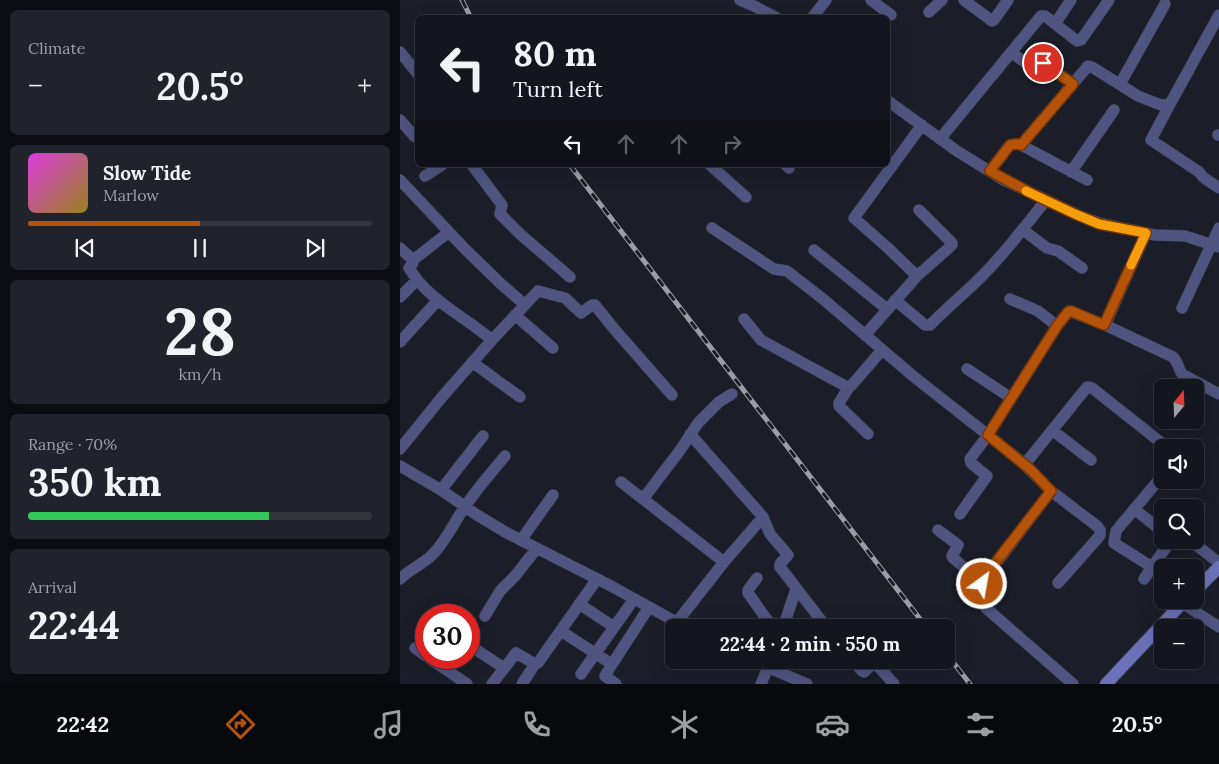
<!DOCTYPE html>
<meta charset="utf-8">
<style>
:root{--surface:#14161f;--page:#21232c;--text:#f1f3f6;--muted:#9d9fa4;--line:#33353d;--accent:#b45309}
body{margin:0;font-family:Lora,serif;background:var(--page);color:var(--text);height:100vh;display:flex;flex-direction:column;font-size:19px;white-space:nowrap}
*{box-sizing:border-box;margin:0}
p{font-size:16px;color:var(--muted)}
.icon{flex:none;width:28px;height:28px;fill:none;stroke:currentColor;stroke-width:2;stroke-linecap:round;stroke-linejoin:round}
.map{position:relative;flex:1;overflow:hidden}
.drawer{display:flex;flex-direction:column;gap:10px;padding:10px;background:#0b0c11;width:400px}
.drawer>*{flex:none}
.guide{position:absolute;left:15px;top:15px;width:475px;height:152px;border-radius:8px;box-shadow:0 5px 20px #0002,0 0 0 1px var(--line);background:#14161f;color:var(--text);overflow:hidden}
.needle{width:32px;rotate:19deg}
.controls{position:absolute;left:754px;top:379px;display:grid;gap:10px}
.controls a{display:grid;place-items:center;width:50px;height:50px;border-radius:8px;background:var(--surface);box-shadow:0 5px 20px #0002,0 0 0 1px var(--line);font-size:25px}
.speed{position:absolute;left:15px;top:604px;display:flex;gap:10px;font-size:25px;font-weight:700;text-align:center}
.speed>*{display:grid;place-content:center;width:65px;height:65px;border-radius:50%;background:var(--surface);box-shadow:0 5px 20px #0002,0 0 0 1px var(--line);line-height:1}
.speed .limit{border:8px solid #d22;background:#fff;color:#111}
.pin{position:absolute;display:grid;place-items:center;width:42px;height:42px;color:#fff;margin:-21px;border:2px solid #fff;border-radius:50%;box-shadow:0 1px 5px #0007}
.me{position:absolute;width:55px;margin:-28px;rotate:32deg;stroke-linejoin:round;filter:drop-shadow(0 0 4px #0008)}
.turn{display:flex;align-items:center;gap:18px;height:105px;padding:0 15px;font-size:22px}
.turn .icon{width:65px;height:65px;stroke-width:2.5}
.turn b{display:block;font-size:35px;line-height:42px}
.lanes{display:flex;align-items:center;height:48px;padding:0 15px;background:#0003;justify-content:center;gap:25px;direction:ltr}
.lanes .off{opacity:.35}
.big{font-size:38px;font-weight:800;line-height:1.1}
.drawer .card{flex:1;display:flex;flex-direction:column;justify-content:center;gap:8px;min-width:0;padding:0 18px;border-radius:8px;background:var(--page)}
.drawer .dial{align-items:center;gap:0}
.dial b{font-size:65px;line-height:1}
.song{display:flex;align-items:center;gap:15px}
.cover{width:60px;height:60px;border-radius:8px;background:linear-gradient(135deg,hsl(300 70% 55%),hsl(50 70% 35%))}
.played{height:5px;border-radius:2px;background:linear-gradient(90deg,var(--accent) 50%,var(--line) 50%)}
.keys{display:flex;justify-content:space-around;direction:ltr}
.heat{display:flex;justify-content:space-between;align-items:center;font-size:28px;direction:ltr}
.charge{height:8px;border-radius:4px;background:linear-gradient(90deg,#34c759 70%,var(--line) 0)}
.trip{position:absolute;left:265px;top:619px;width:290px;height:50px;border-radius:8px;background:var(--surface);box-shadow:0 5px 20px #0002,0 0 0 1px var(--line);font-weight:800;line-height:50px;text-align:center}
.tab-bar{display:flex;height:80px;justify-content:space-around;align-items:center;background:#08090c;color:var(--muted)}
.tab-bar .icon{width:35px;height:35px}
.tab-bar .selected{color:var(--accent)}
.tab-bar b{font-size:22px;color:var(--text)}
main{display:flex;flex:1;min-height:0}
.map>svg:first-child{display:block}
</style>
<main>
<section class="drawer">
<div class="card"><p>Climate</p>
<div class="heat"><a>−</a><b class="big">20.5°</b><a>+</a></div>
</div>
<div class="card">
<div class="song"><i class="cover"></i><div><b>Slow Tide</b><p>Marlow</p></div></div>
<div class="played"></div>
<div class="keys"><svg class="icon" aria-label="previous" viewBox="0 0 24 24"><path d="M18 5L8 12l10 7zM5 5v14"/></svg><svg class="icon" aria-label="pause" viewBox="0 0 24 24"><path d="M8 5v14M16 5v14"/></svg><svg class="icon" aria-label="next" viewBox="0 0 24 24"><path d="M6 5l10 7-10 7zM19 5v14"/></svg></div>
</div>
<div class="card dial"><b>28</b><p>km/h</p></div>
<div class="card"><p>Range · 70%</p><b class="big">350 km</b><div class="charge"></div></div>
<div class="card"><p>Arrival</p><b class="big">22:44</b></div>
</section>
<div class="map">
<svg width="819" height="684" viewBox="0 0 819 684">
<rect width="100%" height="100%" fill="#1b1d29"/>
<g fill="none" stroke-linecap="round" stroke-linejoin="round">
<defs>
<path id="street" d="M 340,0 L 356,7 L 377,18
M 471,0 L 491,15
M 564,0 L 592,21 L 594,20 L 608,0
M 529,12 L 542,0
M 412,18 L 426,0
M 655,24 L 671,0
M 0,52 L 18,74
M 611,52 L 635,70 L 637,70 L 643,63 L 673,84
M 720,84 L 765,4
M 488,101 L 557,151 L 602,179 L 675,214 L 699,223 L 755,235 L 785,236 L 819,247
M 770,104 L 751,140 L 799,172 L 804,178 L 819,188
M 0,120 L 15,137
M 818,135 L 819,135
M 540,139 L 641,16 L 645,16 L 677,41 L 681,40 L 709,0
M 621,145 L 688,66 L 692,67 L 738,96 L 761,105 L 770,104 L 819,15
M 72,165 L 102,205 L 100,214 L 120,234 L 170,277
M 310,165 L 346,197
M 386,165 L 389,168
M 590,171 L 610,145 L 616,144 L 621,145 L 687,180
M 671,172 L 714,110
M 25,176 L 42,165
M 0,180 L 65,249 L 100,283 L 125,305
M 312,228 L 374,269 L 387,271 L 423,299 L 513,376 L 622,462 L 651,491 L 697,526 L 700,530 L 700,535 L 697,539 L 658,583
M 623,230 L 647,248 L 658,251 L 682,268
M 0,248 L 13,260 L 13,263 L 9,268 C 28,300 64,316 92,340
M 414,250 L 487,309
M 13,260 L 49,232
M 517,276 L 488,248 L 454,218 L 522,125
M 0,297 L 17,280
M 610,299 L 638,311 L 657,326
M 495,300 L 525,325 L 530,325 C 545,310 560,297 575,283 C 601,258 623,229 645,201
M 782,308 L 819,228
M 115,315 L 153,348
M 344,319 L 361,340 L 447,387 L 451,386 L 482,350
M 705,325 L 746,233
M 465,335 L 517,276 L 552,245 L 552,243 L 519,210
M 0,342 L 38,300
M 72,362 L 120,397
M 567,369 L 611,398
M 449,387 L 439,403 L 439,406 L 468,434
M 652,430 L 691,460
M 290,434 L 363,517 L 370,534 L 388,555 L 380,564 L 380,567 L 427,628
M 0,449 L 42,397 L 92,340 L 138,291 L 165,298 L 181,313 L 192,305 L 195,305 L 215,330 L 272,395
M 625,464 L 687,387 L 692,388 L 768,448
M 0,466 L 41,490 L 77,515 L 107,533 L 211,586 L 287,628
M 762,476 L 716,531 L 714,543 L 755,569 L 762,573
M 221,482 L 324,562
M 41,490 L 83,436
M 651,491 L 582,582 L 593,595 L 585,604 L 586,608 L 673,684
M 243,499 L 281,449 L 298,423 L 319,402 L 332,394
M 734,509 L 762,531
M 560,514 L 587,476 L 571,463 L 570,459 L 588,435 L 657,326 L 669,311 L 705,325 L 773,357 C 778,362 778,368 782,374 L 819,394
M 538,530 L 558,545 L 557,547 L 552,556 L 553,558 L 582,582
M 121,540 L 153,495
M 790,540 L 819,563
M 357,578 L 348,590 L 348,593 L 373,628
M 0,579 C 10,569 24,564 34,553 C 46,540 54,523 64,508 C 76,490 91,473 105,456
M 744,579 L 771,540
M 782,603 L 819,627
M 179,604 L 214,627
M 85,616 L 100,591 L 115,576 L 137,548
M 277,622 L 324,562 L 363,517
M 383,628 L 396,589
M 161,631 L 210,663 L 211,666 L 205,676 L 216,684
M 69,645 L 104,668
M 15,648 L 26,656
M 29,658 L 67,684
M 351,660 L 407,684
M 453,660 L 462,671 L 464,672 L 472,664 L 476,664 L 494,684
M 211,666 L 249,607
M 181,674 L 234,599
M 92,684 L 116,653 L 135,664 L 138,663 L 197,579
M 122,684 L 135,664
M 361,684 L 371,660"/>
<path id="secondary" d="M 795,591 L 819,567
M 706,684 L 785,600"/>
</defs>
<use href="#street" stroke="#363844" stroke-width="12"/>
<use href="#secondary" stroke="#363844" stroke-width="14"/>
<use href="#street" stroke="#4f5480" stroke-width="11"/>
<use href="#secondary" stroke="#6b72b9" stroke-width="12"/>
<defs>
<path id="rail" d="M 62,0 L 71,18
M 170,165 L 527,628
M 546,653 L 570,684"/>
</defs>
<use href="#rail" stroke="#9b9da6" stroke-width="5"/>
<use href="#rail" stroke="#1b1d29" stroke-width="3" stroke-dasharray="9" stroke-linecap="butt"/>
</g>
<g fill="none" stroke-linecap="round" stroke-linejoin="round">
<defs>
<path id="route" d="M 582,584 L 582,580 L 651,491 L 631,470 L 588,435 L 657,326 L 668,312 L 671,311 L 704,325 L 746,233 L 699,224 L 675,214 L 631,193 L 590,171 L 610,145 L 616,144 L 621,145 L 673,84 L 643,63"/>
</defs>
<use href="#route" stroke="#753606" stroke-width="12"/>
<use href="#route" stroke="#b45309" stroke-width="9"/>
<path stroke="#f59e0b" stroke-width="9" d="M 626,191 L 675,214 L 699,224 L 746,233 L 731,265"/>
</g>
</svg>
<div class="controls">
<a><svg class="needle" viewBox="-14 -14 28 28"><path d="M0-13l5 13h-10z" fill="#e53935"/><path d="M0 13l5-13h-10z" fill="#9d9fa4"/></svg></a>
<a><svg class="icon" aria-label="sound" viewBox="0 0 24 24"><path d="M4 9h4l5-4v14l-5-4H4zM17 9q2 3 0 6"/></svg></a>
<a><svg class="icon" aria-label="search" viewBox="0 0 24 24"><circle cx="10" cy="10" r="6"/><path d="M15 15l6 6"/></svg></a>
<a>+</a>
<a>−</a>
</div>
<div class="speed"><div class="limit">30</div></div>
<div class="pin" style="left:643px;top:63px;background:#d93025"><svg class="icon" aria-label="arrive" viewBox="0 0 24 24"><path d="M6 21V4h12l-3 4 3 4H6"/></svg></div>
<svg class="me" style="left:582px;top:584px" viewBox="-20 -20 40 40"><circle r="17" fill="#b45309" stroke="#fff" stroke-width="3"/><path d="M0-11L8 9 0 5-8 9z" fill="#fff"/></svg>
<div class="trip">22:44 · 2 min · 550 m</div>
<div class="guide">
<div class="turn"><svg class="icon" aria-label="left" viewBox="0 0 24 24"><path d="M17 20v-9H6M10 6l-5 5 5 5"/></svg><div><b>80 m</b>Turn left</div></div>
<div class="lanes"><svg class="icon" aria-label="left" viewBox="0 0 24 24"><path d="M17 20v-9H6M10 6l-5 5 5 5"/></svg><svg class="icon off" aria-label="ahead" viewBox="0 0 24 24"><path d="M12 20V5M6 11l6-6 6 6"/></svg><svg class="icon off" aria-label="ahead" viewBox="0 0 24 24"><path d="M12 20V5M6 11l6-6 6 6"/></svg><svg class="icon off" aria-label="right" viewBox="0 0 24 24"><path d="M7 20v-9h11M14 6l5 5-5 5"/></svg></div>
</div>
</div>
</main>
<nav class="tab-bar">
<b>22:42</b>
<svg class="icon selected" aria-label="directions" viewBox="0 0 24 24"><path d="M12 3l9 9-9 9-9-9zM9 14v-3h6M13 9l2 2-2 2"/></svg>
<svg class="icon" aria-label="music" viewBox="0 0 24 24"><path d="M9 18V5l10-2v13"/><circle cx="6" cy="18" r="3"/><circle cx="16" cy="16" r="3"/></svg>
<svg class="icon" aria-label="phone" viewBox="0 0 24 24"><path d="M5 4h4l2 5-3 2q2 4 5 5l2-3 5 2v4C11 20 4 13 5 4z"/></svg>
<svg class="icon" aria-label="climate" viewBox="0 0 24 24"><path d="M12 3v18M4 7l16 10M4 17L20 7"/></svg>
<svg class="icon" aria-label="car" viewBox="0 0 24 24"><path d="M5 17H2v-5l4-1 3-4h7l3 4 3 1v5h-3M9 17h6M6 11h13"/><circle cx="7" cy="17" r="2"/><circle cx="17" cy="17" r="2"/></svg>
<svg class="icon" aria-label="filters" viewBox="0 0 24 24"><path d="M4 7h16M4 17h16"/><circle cx="9" cy="7" r="2"/><circle cx="15" cy="17" r="2"/></svg>
<b>20.5°</b>
</nav>
